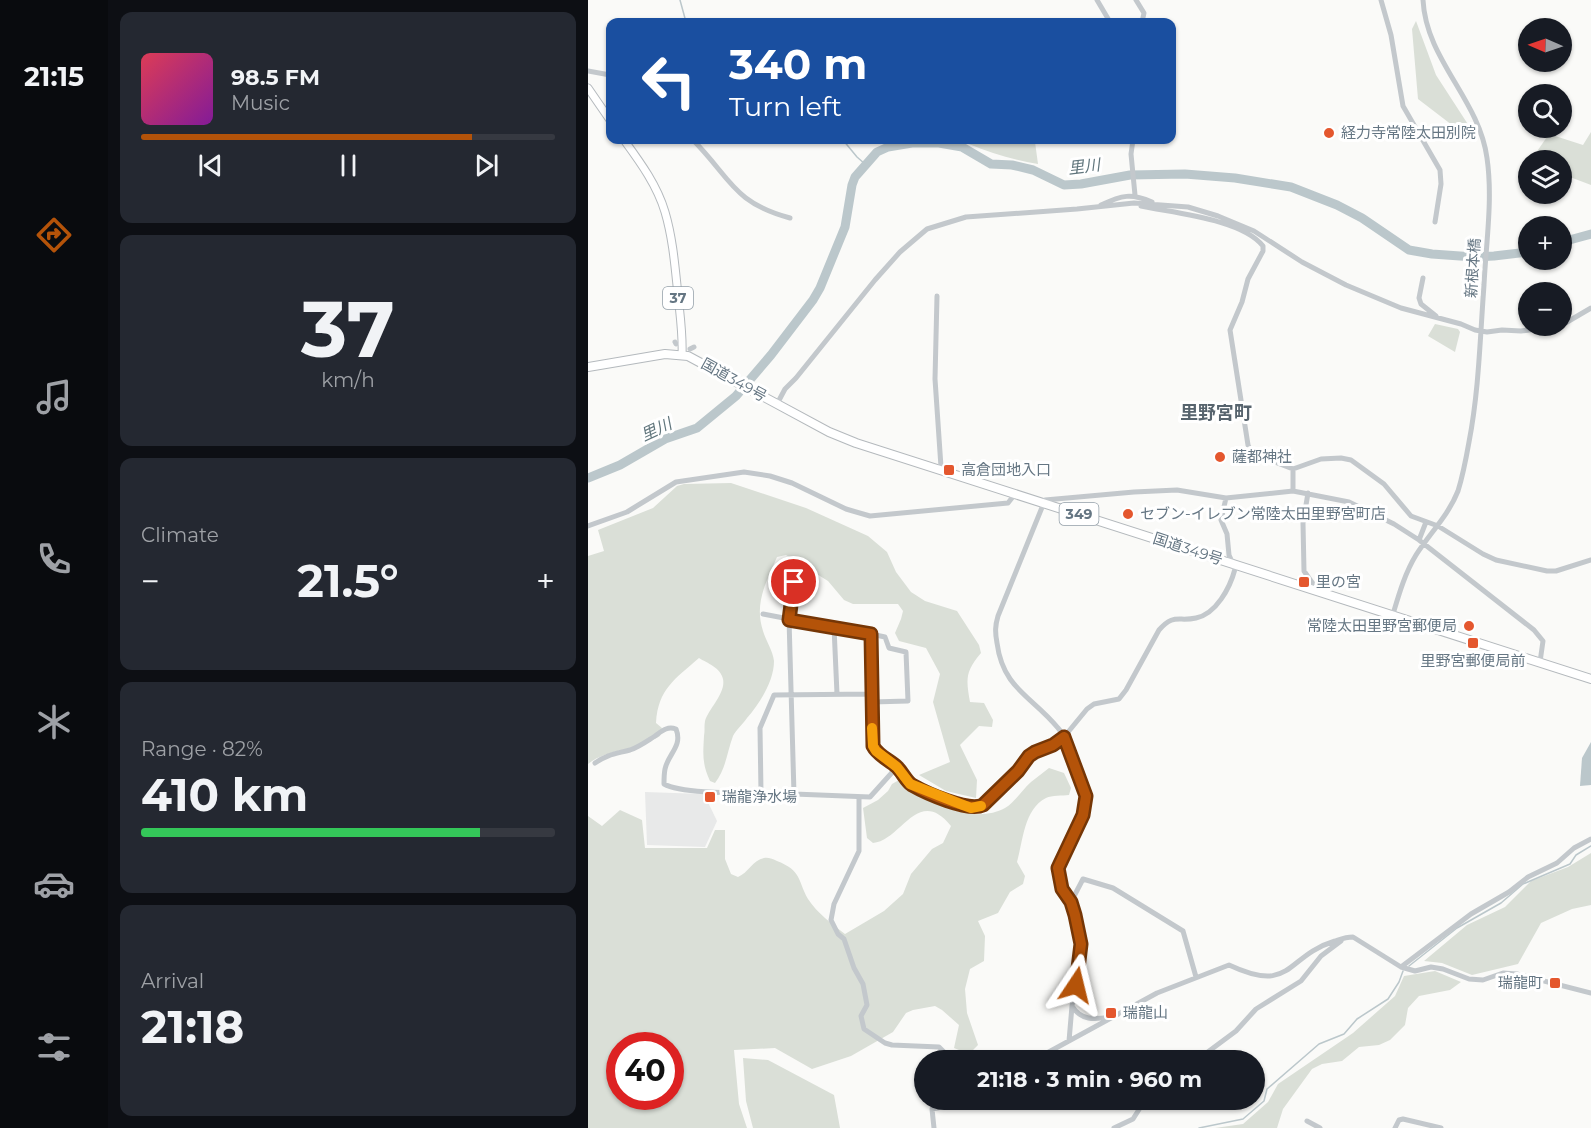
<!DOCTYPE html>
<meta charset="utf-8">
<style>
:root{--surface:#171b24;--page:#242831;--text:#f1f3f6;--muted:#9ea1a6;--line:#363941;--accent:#b45309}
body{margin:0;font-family:Montserrat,"Noto Sans JP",sans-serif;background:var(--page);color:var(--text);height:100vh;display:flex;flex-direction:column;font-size:22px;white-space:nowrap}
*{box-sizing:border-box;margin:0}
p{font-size:20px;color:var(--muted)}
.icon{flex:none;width:33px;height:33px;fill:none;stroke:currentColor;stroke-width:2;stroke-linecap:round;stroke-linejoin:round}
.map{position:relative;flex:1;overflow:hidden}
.sheet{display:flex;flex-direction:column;gap:12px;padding:12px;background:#0d0f14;width:480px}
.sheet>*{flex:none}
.top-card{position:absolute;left:18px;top:18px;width:570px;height:126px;border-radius:12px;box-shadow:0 2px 4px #0004;background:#1a4fa0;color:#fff;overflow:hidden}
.needle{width:39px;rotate:272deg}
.buttons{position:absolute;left:930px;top:18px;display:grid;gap:12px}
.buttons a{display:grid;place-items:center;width:54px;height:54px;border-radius:50%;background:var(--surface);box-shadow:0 2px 4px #0004;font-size:30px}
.speed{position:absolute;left:18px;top:1032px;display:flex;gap:12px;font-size:30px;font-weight:700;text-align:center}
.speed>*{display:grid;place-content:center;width:78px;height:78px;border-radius:50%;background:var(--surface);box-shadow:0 2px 4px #0004;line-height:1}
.speed .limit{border:9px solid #d22;background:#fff;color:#111}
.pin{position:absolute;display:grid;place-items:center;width:51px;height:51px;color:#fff;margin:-26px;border:3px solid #fff;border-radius:50%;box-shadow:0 2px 6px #0007}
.me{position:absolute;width:66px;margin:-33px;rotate:10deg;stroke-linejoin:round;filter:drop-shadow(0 0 4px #0008)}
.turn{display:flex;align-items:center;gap:21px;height:126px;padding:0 24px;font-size:27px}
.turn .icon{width:78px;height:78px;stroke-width:2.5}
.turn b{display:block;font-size:42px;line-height:51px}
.big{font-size:45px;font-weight:700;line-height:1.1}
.sheet .tile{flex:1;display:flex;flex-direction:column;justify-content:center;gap:9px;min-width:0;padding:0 21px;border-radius:12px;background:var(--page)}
.sheet .dial{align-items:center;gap:0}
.dial b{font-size:78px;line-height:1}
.song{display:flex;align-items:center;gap:18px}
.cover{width:72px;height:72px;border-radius:9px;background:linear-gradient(135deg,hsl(350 70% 55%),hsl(290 70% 35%))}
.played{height:6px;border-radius:3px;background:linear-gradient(90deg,var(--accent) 80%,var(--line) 80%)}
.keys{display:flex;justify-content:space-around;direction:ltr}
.heat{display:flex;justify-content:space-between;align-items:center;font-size:33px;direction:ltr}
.charge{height:9px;border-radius:4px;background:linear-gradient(90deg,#34c759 82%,var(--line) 0)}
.trip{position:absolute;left:326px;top:1050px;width:351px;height:60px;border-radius:30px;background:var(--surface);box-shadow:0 2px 4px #0004;font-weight:700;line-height:60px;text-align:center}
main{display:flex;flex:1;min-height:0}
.dock{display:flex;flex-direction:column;width:108px;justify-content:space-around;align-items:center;background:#090b0e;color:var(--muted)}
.dock .icon{width:42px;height:42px}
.dock .active{color:var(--accent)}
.dock b{font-size:27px;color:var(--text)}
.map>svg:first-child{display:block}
</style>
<main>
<nav class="dock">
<b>21:15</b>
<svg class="icon active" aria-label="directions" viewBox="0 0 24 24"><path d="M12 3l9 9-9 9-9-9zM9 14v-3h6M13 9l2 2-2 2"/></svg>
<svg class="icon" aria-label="music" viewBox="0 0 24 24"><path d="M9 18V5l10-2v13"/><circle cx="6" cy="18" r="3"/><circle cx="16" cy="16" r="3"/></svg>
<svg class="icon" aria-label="phone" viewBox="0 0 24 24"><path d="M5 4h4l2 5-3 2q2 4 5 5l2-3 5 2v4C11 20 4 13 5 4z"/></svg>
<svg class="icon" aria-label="climate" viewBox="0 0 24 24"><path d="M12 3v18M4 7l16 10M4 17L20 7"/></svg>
<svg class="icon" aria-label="car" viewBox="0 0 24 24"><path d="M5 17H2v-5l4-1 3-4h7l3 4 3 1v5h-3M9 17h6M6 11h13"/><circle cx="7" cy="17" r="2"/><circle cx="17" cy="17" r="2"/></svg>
<svg class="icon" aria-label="filters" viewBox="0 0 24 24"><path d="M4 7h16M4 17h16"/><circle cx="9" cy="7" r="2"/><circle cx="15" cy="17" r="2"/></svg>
</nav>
<section class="sheet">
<div class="tile">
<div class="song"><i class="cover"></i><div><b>98.5 FM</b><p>Music</p></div></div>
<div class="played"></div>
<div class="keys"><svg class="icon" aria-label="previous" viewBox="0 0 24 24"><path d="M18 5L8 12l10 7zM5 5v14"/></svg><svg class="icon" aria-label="pause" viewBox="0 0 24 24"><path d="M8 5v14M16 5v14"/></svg><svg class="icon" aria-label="next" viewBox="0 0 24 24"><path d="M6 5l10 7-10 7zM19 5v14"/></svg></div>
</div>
<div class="tile dial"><b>37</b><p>km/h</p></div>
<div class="tile"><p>Climate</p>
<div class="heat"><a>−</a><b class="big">21.5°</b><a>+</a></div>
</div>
<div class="tile"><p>Range · 82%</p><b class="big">410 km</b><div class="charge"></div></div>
<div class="tile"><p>Arrival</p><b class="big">21:18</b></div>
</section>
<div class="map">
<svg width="1003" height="1128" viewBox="0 0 1003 1128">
<rect width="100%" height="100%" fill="#fafaf8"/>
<path fill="#e8e9e9" d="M 57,792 L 116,794 L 129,821 L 117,847 L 59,845 Z"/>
<path fill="#dadfd7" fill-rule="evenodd" d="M 828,21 L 848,75 L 883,129 L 877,135 L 830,99 L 824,29 Z
M 1003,132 L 1003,185 L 974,174 L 974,160 L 943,160 L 961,134 L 995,145 Z
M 378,140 L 441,140 L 447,142 L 450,164 C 426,160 403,153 381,144 Z
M 847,324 L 870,329 L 872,332 L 867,352 L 840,336 Z
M 143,483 L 218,508 L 280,536 L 299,552 L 308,572 L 323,592 L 337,601 L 369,611 L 391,645 L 393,653 C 377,672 378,679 382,702 L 396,703 L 405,720 L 404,727 L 391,726 L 372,745 L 389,780 L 388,798 L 358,791 L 331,775 L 362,762 L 345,702 L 352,674 L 338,648 L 311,641 L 307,633 L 313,619 L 315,611 L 310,604 L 265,604 L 256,600 L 240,581 L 198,555 L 189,557 C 178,583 166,603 175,631 C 178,641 185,651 186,661 C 186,681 172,703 159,718 C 155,724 148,730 145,736 C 139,752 138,769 127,783 L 122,781 C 114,764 115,754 116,736 C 117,731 116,726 117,721 C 121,708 138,693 135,679 C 133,668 119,663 111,658 C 87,679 70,689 68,723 L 74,728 L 72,736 C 50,751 20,748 0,764 L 0,556 L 16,551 L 10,530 L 65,508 L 89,486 L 96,484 Z
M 461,768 L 476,773 L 483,788 L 481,795 C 474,796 464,795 458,798 C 436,809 435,841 429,862 L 437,876 L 435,884 L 422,892 L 410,913 L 390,921 L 397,936 L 396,961 L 382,969 L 377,989 L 379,1013 L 390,1045 L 381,1054 L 366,1048 L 371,1025 L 354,1010 L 347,1006 L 325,1010 L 318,1013 L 305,1032 L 263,1056 L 224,1069 L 187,1048 L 146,1050 L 151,1104 L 159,1128 L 0,1128 L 0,816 L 14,826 L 32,810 L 54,820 L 57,848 L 119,848 L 127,830 L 137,830 L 137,859 L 143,874 L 150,877 C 160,873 165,860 176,858 C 180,857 185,859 189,861 C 214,871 209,879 220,899 C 229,913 244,924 257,934 L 296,911 L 315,894 L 323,874 L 344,849 L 355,843 L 363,826 C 330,785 313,841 285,843 L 279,838 L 275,808 L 290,800 L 300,791 L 304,784 L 311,780 C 335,801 385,826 417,808 C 427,802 434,790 443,782 C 449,777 455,773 461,768 ZM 32,1046 L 82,1046 L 82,1096 L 32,1096 Z
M 1003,853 L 1003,905 L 984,909 L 953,923 L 930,964 L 884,975 L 854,963 L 836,961 L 879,925 L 917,907 L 943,881 L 980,867 Z
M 847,971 L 873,982 L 862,990 L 831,996 L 820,1008 L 817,1025 L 802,1040 L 791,1045 L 771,1047 L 754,1061 L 734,1064 L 724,1069 L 695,1109 L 689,1128 L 627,1128 L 655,1124 L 680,1102 L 690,1084 L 765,1033 L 807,996 L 816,976 Z
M 155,1058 L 180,1060 L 246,1095 L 252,1128 L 165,1128 L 158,1101 Z"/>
<path fill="#bbc7cb" d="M 1003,742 L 1003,785 L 992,786 L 994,758 Z"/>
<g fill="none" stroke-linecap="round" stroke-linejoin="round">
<path stroke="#bbc7cb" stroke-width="1.5" d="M 92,0 L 98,22
M 255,140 L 269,157 L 277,164
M 821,966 L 869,928 L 913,903 L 935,884 L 982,864 L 988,855 L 1003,846
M 611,1128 L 655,1119 L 676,1101 L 679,1089 L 731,1044 L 756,1034 L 769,1019 L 800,999 L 811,982 L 815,971"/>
<path stroke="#bbc7cb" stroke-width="9" d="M 974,242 L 1003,234
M 0,478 L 32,465 L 77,439 L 109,428 L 148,396 L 183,355 L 225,300 L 232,288 L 257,227 L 264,185 L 267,177 L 289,152 L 300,147 L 324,143 L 351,143 L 374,147 L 403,164 L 424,165 L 445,170 L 476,185 L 493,184 L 542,175 L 597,174 L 647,178 L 703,187 L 749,205 L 774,218 L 821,250 L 844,254 L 886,257 L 906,256 L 940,252"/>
<defs>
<path id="major" d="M 0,88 L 22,120
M 36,140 C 52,162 69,185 77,212 C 85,239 87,267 90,295 C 92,315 95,335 94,355"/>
<path id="highway" d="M 0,367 L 77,354 L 100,356 L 241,432 L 268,443 L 1003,679"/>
</defs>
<use href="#major" stroke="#b5babe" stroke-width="9"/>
<use href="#highway" stroke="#b4b9bd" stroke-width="10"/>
<path stroke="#c3c8cc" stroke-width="5" d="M 509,0 L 522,22
M 548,0 L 556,13 L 554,22
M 793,0 L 803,35 L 815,106 L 852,170 L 853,184 L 847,222
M 0,71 L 22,75
M 105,140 C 142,177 145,203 202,218
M 545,140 L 543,154 L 547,195
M 513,205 C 534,195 543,193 564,202
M 553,206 C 585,213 654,219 675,246 L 675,251 L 660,279 L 654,302 L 642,330 L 660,445 L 664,453 L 705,469 L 705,491
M 835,278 L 831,298 L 833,304 L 848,316
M 349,296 L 347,379 L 353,467 L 351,470
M 974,325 L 1003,308
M 87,342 L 88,344
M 102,349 L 106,347
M 189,404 L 197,389 L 208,378 L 287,280 L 312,252 L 339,229 L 378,217 L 489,209 L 546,203 L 600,207 L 630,216 L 666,231 L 714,262 L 758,285 L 813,308 L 873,324 L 887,330 L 899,332 L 914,330 L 933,331 L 973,326
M 705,469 L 733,459 L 753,458 L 763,460 L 796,484 L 823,516 L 850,526 L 895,554 L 908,560 L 959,571 L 968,571 L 1003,560
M 720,493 L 715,523 L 716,571 L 730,591
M 0,526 L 39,512 L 88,482 L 156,472 L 182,476 L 204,483 L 258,509 L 282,516 L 420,503 L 427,494
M 831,540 L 838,522
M 175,614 L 201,619 L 206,582
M 805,614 C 811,594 817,573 828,555 C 842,533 860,516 870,491 C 875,475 878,459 881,442 C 891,390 892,338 896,285 C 898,243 905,199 899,158 C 891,99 838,60 835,0
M 246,627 L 249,694
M 283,634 L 297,637 L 301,648 L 318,652 L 320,701 L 284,702
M 7,763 C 20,754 27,754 42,750 C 51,747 59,741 67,736 C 74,731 79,726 88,729 C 95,746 80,754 77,769 C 76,774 76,779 76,784 C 97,796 177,792 206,794 L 201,619 L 283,634 L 284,739 L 288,751 L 309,767 L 322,784 L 375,805 L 383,808 L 395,805 L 447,752 L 465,745 L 476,737 L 499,709 L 506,704 L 531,699 L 538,690 L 571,630 C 586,613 590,622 608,618 C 628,614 642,588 647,569 L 641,555 L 639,534 L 633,520 L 638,498
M 173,792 L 172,728 L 186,695 L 283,694
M 206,794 L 282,797 L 309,767
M 271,797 L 271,851 L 246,904 L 243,920 L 250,934 L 256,939 L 266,968 L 275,984 L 279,1005 L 273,1016 L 276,1029 L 297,1043 L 304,1045 L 351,1047 L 358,1054 L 405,1058 L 415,1060
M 483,902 L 495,879 L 525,888 L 595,931 L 608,977
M 813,967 L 883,914 L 921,892 L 940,877 L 969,863 L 986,848 L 1003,839
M 524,1017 C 508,1019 494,1022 484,1006 C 488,970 498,953 487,916 C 483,900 470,886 470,869 C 470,863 475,857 477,852 C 486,831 503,811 496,788 C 489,770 482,741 470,728 C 444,696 415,689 409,643 C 407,632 407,626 410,616 L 457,500 L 546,492 L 589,490 L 638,498 L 705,491 L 761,502 L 806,524 L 831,540 L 946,630 L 955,641 L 952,662
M 481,1041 L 484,1006
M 446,1060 L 569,993 L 641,965 C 705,995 697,956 747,941 C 753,939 758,937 765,937 L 813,967 L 827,971 L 843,967 L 855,969 L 881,979 L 895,980 L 915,973 L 929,974 L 1003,993
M 609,1060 L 648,1031 L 668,1009 L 713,981 L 733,956 L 753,941
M 719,1121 L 732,1128
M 346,1128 L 344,1109 L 359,1106 L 371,1100
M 526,1128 L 545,1119 L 557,1100
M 807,1128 L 811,1120 L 815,1119 L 853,1128"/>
<use href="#major" stroke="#fff" stroke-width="7"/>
<use href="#highway" stroke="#fff" stroke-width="8"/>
</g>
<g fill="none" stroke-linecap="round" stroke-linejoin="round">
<defs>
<path id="route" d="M 206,582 L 201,620 L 283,634 L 285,746 C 290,756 302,760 309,767 C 315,773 318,781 324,785 C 338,793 380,812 395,805 L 430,771 L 441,756 L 447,752 L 465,745 L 476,737 L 498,796 L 495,815 L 470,868 L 474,889 L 483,902 L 487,915 L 493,944 L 488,985"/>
</defs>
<use href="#route" stroke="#753606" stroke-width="15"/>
<use href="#route" stroke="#b45309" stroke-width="10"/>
<path stroke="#f59e0b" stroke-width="10" d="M 284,728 L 285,746 L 288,751 L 309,767 L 322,784 L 375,805 L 383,808 L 393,806"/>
</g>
<g fill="#e4572e" stroke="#fff" stroke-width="2">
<circle cx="741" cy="133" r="6"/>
<circle cx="632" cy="457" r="6"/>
<rect x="355" y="464" width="12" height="12" rx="3"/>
<circle cx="540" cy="514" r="6"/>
<rect x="710" y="576" width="12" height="12" rx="3"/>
<circle cx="881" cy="626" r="6"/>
<rect x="879" y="637" width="12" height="12" rx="3"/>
<rect x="116" y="791" width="12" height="12" rx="3"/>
<rect x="961" y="977" width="12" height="12" rx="3"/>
<rect x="517" y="1007" width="12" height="12" rx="3"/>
</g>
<g text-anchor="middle" stroke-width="6" stroke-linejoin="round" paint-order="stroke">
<g fill="#fff" stroke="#939fa8" stroke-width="1.5">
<rect x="75" y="287" width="30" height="22" rx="4.5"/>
<rect x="471.5" y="503" width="39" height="22" rx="4.5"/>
</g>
<g font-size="14" font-weight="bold" fill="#657683">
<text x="90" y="303">37</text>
<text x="491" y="519">349</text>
</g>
<g font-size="15" fill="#657683" stroke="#fff" text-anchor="start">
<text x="753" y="138">経力寺常陸太田別院</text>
<text x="644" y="462">薩都神社</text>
<text x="373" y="475">高倉団地入口</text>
<text x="552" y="519">セブン-イレブン常陸太田里野宮町店</text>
<text x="728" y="587">里の宮</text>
<text x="869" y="631" text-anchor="end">常陸太田里野宮郵便局</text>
<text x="885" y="666" text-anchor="middle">里野宮郵便局前</text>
<text x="134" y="802">瑞龍浄水場</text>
<text x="955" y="988" text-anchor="end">瑞龍町</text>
<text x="535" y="1018">瑞龍山</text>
</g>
<g font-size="15" fill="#657683" stroke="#fff">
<text transform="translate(885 268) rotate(-86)" y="5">新根本橋</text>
<text transform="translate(146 380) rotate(29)" y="5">国道349号</text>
<text transform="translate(600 549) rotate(18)" y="5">国道349号</text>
</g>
<g font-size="16" font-style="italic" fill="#60757c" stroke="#fff">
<text transform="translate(496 166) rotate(-7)" y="6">里川</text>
<text transform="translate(68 429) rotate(-25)" y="6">里川</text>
</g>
<g font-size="18" font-weight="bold" fill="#57646e" stroke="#fff">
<text x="628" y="419">里野宮町</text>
</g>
</g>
</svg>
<div class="buttons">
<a><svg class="needle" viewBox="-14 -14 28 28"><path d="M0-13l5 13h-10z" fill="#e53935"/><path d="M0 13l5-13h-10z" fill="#9ea1a6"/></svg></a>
<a><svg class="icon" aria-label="search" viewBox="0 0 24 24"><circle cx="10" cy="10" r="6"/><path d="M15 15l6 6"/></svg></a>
<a><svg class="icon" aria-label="layers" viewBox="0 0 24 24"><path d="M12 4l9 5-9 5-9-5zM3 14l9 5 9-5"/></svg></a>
<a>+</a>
<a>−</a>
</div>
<div class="speed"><div class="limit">40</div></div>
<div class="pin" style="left:206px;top:582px;background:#d93025"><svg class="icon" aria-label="arrive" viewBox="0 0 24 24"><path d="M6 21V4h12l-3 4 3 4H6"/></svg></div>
<svg class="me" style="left:488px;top:985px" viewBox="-20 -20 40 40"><path d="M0-17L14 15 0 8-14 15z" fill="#b45309" stroke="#fff" stroke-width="4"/></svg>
<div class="trip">21:18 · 3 min · 960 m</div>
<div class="top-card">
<div class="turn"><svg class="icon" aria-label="left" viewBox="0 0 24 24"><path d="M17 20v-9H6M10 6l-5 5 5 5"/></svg><div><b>340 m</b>Turn left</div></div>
</div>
</div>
</main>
